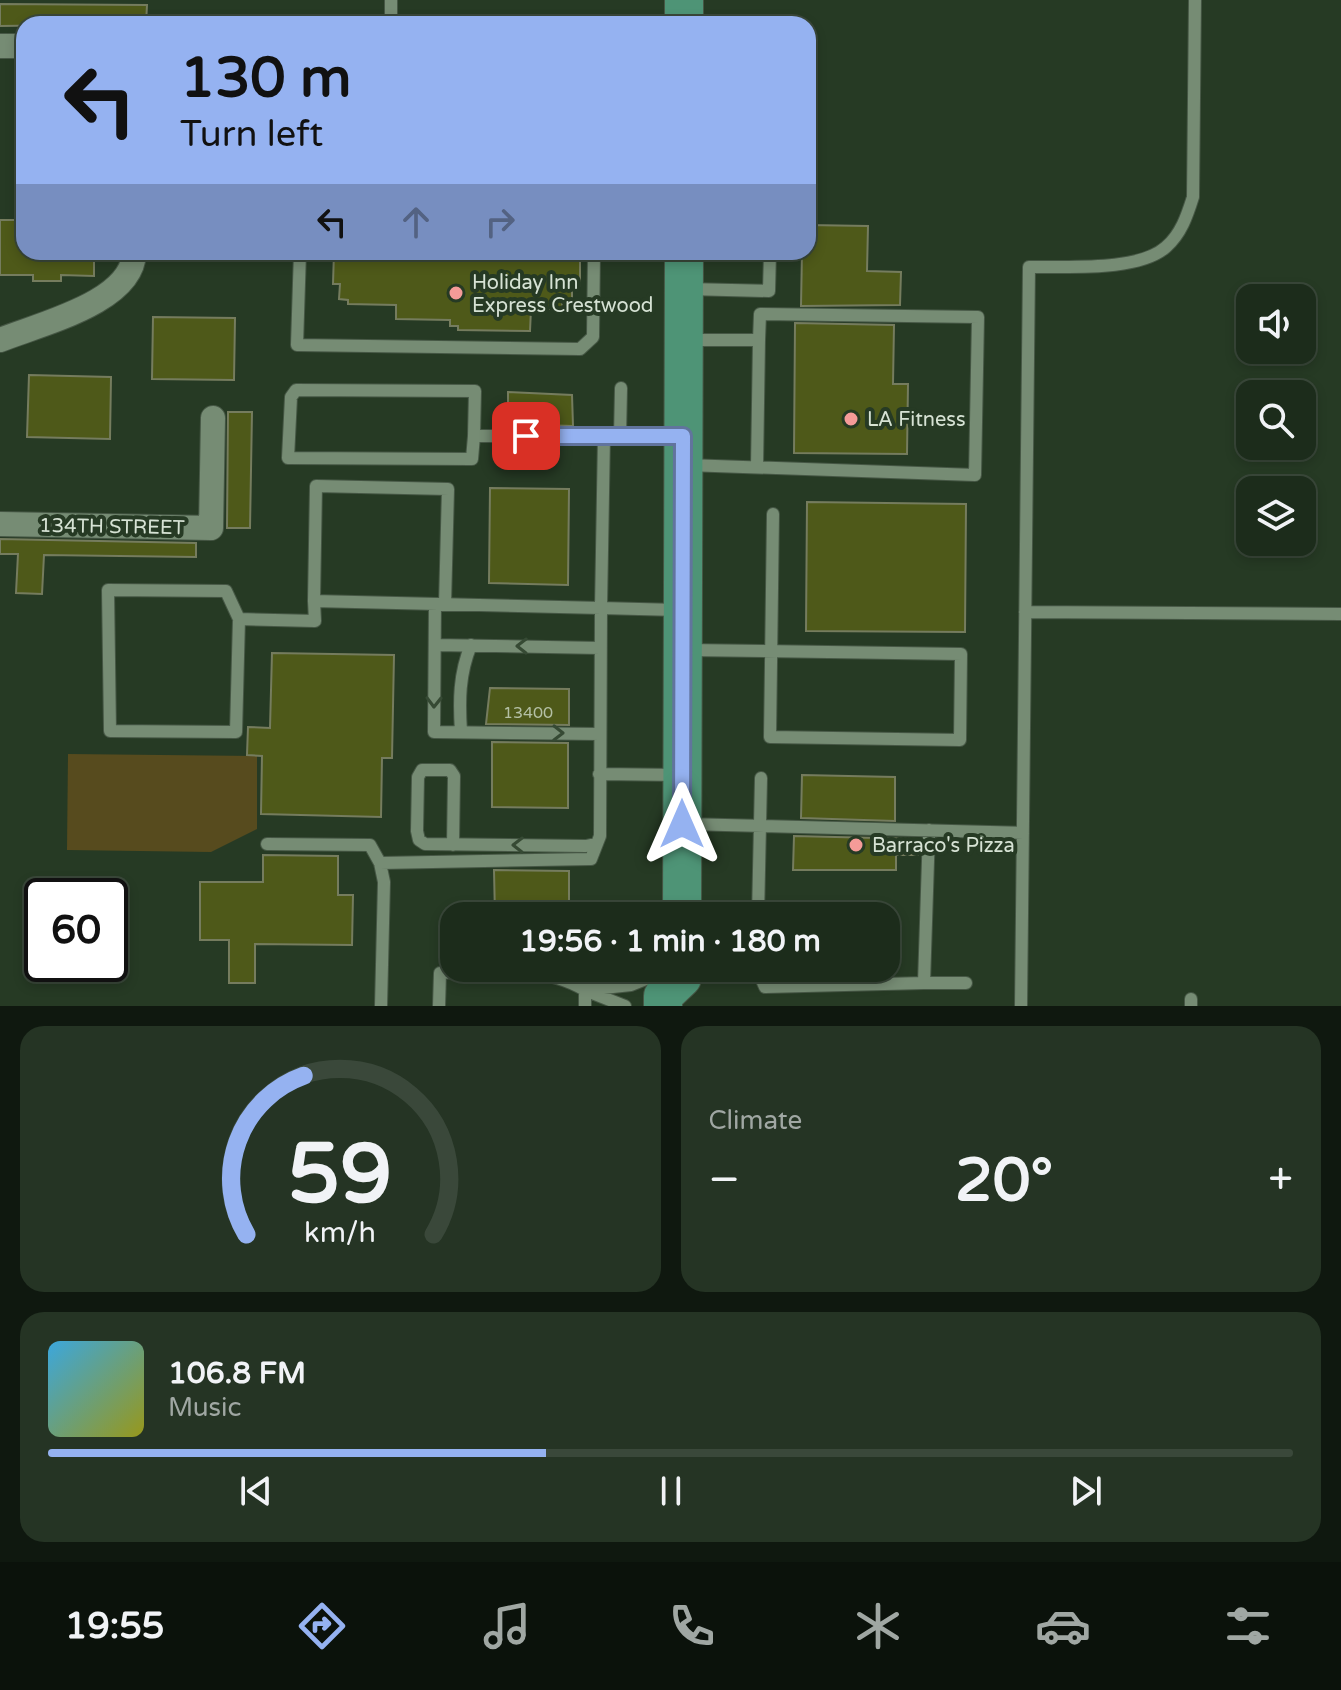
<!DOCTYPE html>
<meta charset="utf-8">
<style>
:root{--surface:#1c2c1b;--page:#253424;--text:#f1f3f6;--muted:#a0a7a3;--line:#3a483a;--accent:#95b2f1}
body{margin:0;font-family:"Varela Round",sans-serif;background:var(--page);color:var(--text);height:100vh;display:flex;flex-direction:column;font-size:30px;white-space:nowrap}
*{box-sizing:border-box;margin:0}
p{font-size:26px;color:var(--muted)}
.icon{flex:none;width:44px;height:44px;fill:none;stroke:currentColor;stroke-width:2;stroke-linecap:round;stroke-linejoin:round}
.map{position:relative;height:1006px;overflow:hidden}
.drawer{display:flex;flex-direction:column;gap:20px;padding:20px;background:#0f180f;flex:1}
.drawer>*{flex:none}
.top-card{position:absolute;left:16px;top:16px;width:800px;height:244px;border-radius:24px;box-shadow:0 4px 12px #0003,0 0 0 2px var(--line);background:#95b2f1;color:#111;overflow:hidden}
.buttons{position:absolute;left:1236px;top:284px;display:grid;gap:16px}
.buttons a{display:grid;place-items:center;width:80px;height:80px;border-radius:16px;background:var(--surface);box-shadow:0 4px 12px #0003,0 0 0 2px var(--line);font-size:40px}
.speed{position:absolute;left:24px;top:878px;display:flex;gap:16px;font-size:40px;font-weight:700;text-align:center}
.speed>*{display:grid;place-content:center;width:104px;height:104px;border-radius:50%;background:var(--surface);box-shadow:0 4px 12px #0003,0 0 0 2px var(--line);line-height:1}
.speed .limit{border:4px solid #111;border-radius:12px;background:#fff;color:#111}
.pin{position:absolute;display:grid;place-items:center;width:68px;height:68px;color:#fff;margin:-34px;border-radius:16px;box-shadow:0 4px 12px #0006}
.me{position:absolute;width:88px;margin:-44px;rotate:0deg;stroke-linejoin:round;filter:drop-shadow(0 0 6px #0008)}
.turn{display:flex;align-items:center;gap:28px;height:168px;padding:0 32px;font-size:36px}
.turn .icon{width:104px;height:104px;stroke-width:2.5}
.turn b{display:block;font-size:56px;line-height:68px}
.lanes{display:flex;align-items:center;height:76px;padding:0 32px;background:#0003;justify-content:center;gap:40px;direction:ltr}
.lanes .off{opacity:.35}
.big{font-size:60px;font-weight:700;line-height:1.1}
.drawer .tile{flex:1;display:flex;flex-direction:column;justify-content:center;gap:12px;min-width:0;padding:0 28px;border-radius:24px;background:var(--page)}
.drawer .dial{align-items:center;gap:0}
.dial svg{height:208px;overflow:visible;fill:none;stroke:var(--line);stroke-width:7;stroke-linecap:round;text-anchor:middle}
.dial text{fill:var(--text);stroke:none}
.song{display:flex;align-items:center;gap:24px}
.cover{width:96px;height:96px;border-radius:12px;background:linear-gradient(135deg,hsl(200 70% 55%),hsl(60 70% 35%))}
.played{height:8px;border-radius:4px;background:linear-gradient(90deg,var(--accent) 40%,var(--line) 40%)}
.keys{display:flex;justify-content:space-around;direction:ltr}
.heat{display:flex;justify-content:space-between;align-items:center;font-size:44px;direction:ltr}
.drawer .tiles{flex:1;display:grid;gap:20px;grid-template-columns:1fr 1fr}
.tile:last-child{grid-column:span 2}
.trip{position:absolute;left:440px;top:902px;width:460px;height:80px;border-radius:24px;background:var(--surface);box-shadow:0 4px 12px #0003,0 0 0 2px var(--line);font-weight:700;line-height:80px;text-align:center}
.tabs{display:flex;height:128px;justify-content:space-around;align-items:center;background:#0b120b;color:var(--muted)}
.tabs .icon{width:56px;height:56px}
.tabs .on{color:var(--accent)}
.tabs b{font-size:36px;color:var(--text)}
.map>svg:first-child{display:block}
</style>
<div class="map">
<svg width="1341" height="1006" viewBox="0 0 1341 1006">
<rect width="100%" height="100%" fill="#263a24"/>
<path fill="#574b1e" d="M 68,754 L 257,756 L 257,829 L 211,852 L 67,850 Z"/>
<path fill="#4e5919" stroke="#757c5e" stroke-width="2" d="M 0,4 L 147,5 L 146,24 L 0,26 Z
M 0,220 L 24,220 L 24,252 L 94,252 L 94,276 L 61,275 L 61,281 L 33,281 L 33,275 L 0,275 Z
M 808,225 L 868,226 L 867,271 L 901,272 L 900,305 L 801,306 L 802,252 L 808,252 Z
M 334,252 L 580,252 L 580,286 L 572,286 L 572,303 L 562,303 L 563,309 L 531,309 L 530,331 L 458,330 L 458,326 L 450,326 L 450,320 L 396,319 L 396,305 L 348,304 L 348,300 L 339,299 L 340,284 L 333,284 Z
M 153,317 L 235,318 L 234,380 L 152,379 Z
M 795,323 L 894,325 L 893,384 L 908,384 L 907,454 L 794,453 Z
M 29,375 L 111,377 L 110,439 L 27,437 Z
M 508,392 L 572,395 L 573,426 L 508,424 Z
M 228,412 L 252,412 L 250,528 L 227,528 Z
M 490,488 L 569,489 L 568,585 L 489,583 Z
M 807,502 L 966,504 L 965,632 L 806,631 Z
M 0,539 L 196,543 L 196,557 L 44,555 L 42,594 L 16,593 L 18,554 L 0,554 Z
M 272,653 L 394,655 L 392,758 L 382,758 L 381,817 L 261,814 L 262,756 L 247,755 L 248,727 L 270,728 Z
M 490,688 L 569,689 L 569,725 L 486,724 Z
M 492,742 L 568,743 L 568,808 L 492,807 Z
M 802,775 L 895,777 L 895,821 L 801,818 Z
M 794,836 L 918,839 L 918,855 L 896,855 L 896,870 L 793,870 Z
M 263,855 L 338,856 L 338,895 L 353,895 L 352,945 L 255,944 L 255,983 L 229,983 L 229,940 L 200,940 L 200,882 L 263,882 Z
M 494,870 L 569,871 L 569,916 L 495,916 Z"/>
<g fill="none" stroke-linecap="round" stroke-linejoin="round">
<defs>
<path id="service" d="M 391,24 L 391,0
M 300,252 L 297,345 L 580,349 L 593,337 L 594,252
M 688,289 L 769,291 L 770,252
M 474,436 L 475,391 L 296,390 L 291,397 L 288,458 L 472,459 L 474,436 L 681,436
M 620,436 L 621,388
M 687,465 L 975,475 L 978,317 L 760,314 L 759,340 L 688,340
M 757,467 L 759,340
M 314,601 L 316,486 L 448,489 L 445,604
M 435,604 L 434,732 L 600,734
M 1025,612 L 1341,614
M 239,619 L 226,591 L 108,590 L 110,731 L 236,732 L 239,619 L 315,621 L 314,601 L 601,608 L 604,436
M 435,645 L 600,648
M 688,650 L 961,654 L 960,740 L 770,737 L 773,514
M 461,732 C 459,701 459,674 471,645
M 599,774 L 680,775
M 686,824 L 1023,833
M 267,844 L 370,845 L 380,863 L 384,882 L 381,1006
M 453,845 L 454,776 L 450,770 L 422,770 L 418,777 L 417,831 L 419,840 L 425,844 L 586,846 L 595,844
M 380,863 L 591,859 L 600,836 L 601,608 L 677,610
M 758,916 L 761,778
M 737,968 L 757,968
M 757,969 L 765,987 L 924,983 L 929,830
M 924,983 L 966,983
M 585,990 L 631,985 L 671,969
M 592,993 L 625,1006
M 439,1006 L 440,973 C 489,971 541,964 585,990 L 585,1006
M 1021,1006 L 1029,267 C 1066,266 1138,272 1166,247 C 1181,234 1187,216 1193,197 L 1195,0
M 1191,1006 L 1191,999"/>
<path id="minor" d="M 0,46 L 24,46
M 0,340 C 40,324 134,302 134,252
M 0,524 L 211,528 L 213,418"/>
<path id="primary" d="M 684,24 L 684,0
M 682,916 L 684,252
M 663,1006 L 663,996 L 682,978 L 682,968"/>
</defs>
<use href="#service" stroke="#465745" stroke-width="14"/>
<use href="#minor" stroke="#465745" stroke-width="26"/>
<use href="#primary" stroke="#465745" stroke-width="40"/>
<use href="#service" stroke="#768c74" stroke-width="12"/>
<use href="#minor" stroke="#768c74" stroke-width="24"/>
<use href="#primary" stroke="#4e9476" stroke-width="38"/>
</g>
<defs><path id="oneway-chevron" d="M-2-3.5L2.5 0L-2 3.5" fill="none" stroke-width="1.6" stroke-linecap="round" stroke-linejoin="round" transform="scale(2)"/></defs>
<g stroke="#364a34">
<use href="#oneway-chevron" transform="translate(522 646) rotate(-179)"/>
<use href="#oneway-chevron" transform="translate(434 702) rotate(91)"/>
<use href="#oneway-chevron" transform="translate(558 733) rotate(1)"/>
<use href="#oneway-chevron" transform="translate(518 845) rotate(-179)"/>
</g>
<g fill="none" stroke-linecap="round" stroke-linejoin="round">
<defs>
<path id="route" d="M 526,436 L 683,436 L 682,824"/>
</defs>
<use href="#route" stroke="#61749d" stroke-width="20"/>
<use href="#route" stroke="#95b2f1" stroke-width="14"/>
</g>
<g fill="#f59b98" stroke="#263a24" stroke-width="3">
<circle cx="456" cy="293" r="8"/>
<circle cx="851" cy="419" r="8"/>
<circle cx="856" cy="845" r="8"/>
</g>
<g text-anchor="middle" stroke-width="8" stroke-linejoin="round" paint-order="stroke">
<g font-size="16" fill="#b4c0a5">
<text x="528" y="718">13400</text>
</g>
<g font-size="20" fill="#d6e2d4" stroke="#263a24" text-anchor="start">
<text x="472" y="289">Holiday Inn<tspan x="472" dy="23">Express Crestwood</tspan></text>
<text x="867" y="426">LA Fitness</text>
<text x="872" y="852">Barraco's Pizza</text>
</g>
<g font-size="20" fill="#d6e2d4" stroke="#263a24">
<text transform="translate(112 526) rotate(1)" y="7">134TH STREET</text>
</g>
</g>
</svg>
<div class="buttons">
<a><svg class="icon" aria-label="sound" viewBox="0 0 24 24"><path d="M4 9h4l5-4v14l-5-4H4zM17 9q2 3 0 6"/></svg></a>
<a><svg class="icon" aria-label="search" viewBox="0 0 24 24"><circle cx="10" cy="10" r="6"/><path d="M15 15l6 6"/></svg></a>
<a><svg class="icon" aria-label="layers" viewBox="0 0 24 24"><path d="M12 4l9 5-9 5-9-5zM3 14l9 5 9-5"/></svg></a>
</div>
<div class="speed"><div class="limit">60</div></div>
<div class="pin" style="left:526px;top:436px;background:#d93025"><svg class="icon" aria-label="arrive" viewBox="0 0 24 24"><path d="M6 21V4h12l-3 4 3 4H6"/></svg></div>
<svg class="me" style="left:682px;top:824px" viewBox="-20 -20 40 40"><path d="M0-17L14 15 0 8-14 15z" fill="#95b2f1" stroke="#fff" stroke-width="4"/></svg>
<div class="trip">19:56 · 1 min · 180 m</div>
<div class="top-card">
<div class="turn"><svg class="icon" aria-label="left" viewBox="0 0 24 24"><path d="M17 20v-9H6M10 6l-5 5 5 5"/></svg><div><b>130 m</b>Turn left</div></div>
<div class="lanes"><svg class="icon" aria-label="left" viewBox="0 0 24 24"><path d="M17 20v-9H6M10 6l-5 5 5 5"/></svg><svg class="icon off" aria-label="ahead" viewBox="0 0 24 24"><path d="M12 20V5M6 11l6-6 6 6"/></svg><svg class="icon off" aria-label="right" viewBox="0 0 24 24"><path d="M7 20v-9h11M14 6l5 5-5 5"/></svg></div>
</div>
</div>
<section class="drawer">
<div class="tiles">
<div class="tile dial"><svg viewBox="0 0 100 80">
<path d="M14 69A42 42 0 1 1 86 69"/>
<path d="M14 69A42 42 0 0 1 36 8" stroke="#95b2f1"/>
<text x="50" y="56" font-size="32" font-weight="700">59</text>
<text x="50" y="72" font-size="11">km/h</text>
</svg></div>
<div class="tile"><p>Climate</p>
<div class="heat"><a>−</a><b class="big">20°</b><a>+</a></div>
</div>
<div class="tile">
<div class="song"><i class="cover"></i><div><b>106.8 FM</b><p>Music</p></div></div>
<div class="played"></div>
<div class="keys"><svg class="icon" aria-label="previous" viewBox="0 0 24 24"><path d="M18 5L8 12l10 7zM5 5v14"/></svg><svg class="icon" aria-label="pause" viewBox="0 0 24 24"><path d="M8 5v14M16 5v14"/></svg><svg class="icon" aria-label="next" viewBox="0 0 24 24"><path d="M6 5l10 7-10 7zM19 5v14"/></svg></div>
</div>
</div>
</section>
<nav class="tabs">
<b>19:55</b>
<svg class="icon on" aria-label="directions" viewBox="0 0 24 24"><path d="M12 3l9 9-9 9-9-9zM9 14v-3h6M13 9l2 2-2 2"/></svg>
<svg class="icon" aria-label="music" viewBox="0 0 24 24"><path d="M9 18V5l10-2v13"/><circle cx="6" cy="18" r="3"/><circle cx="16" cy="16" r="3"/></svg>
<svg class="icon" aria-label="phone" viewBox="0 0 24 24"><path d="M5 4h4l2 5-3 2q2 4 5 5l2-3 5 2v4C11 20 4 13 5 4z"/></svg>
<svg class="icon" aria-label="climate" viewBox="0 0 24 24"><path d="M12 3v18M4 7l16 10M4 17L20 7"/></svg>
<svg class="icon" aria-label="car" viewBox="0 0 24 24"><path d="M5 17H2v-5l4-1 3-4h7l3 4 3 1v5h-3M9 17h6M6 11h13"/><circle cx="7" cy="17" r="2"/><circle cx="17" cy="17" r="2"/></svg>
<svg class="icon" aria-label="filters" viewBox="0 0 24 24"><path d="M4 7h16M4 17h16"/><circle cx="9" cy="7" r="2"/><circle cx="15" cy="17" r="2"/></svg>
</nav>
